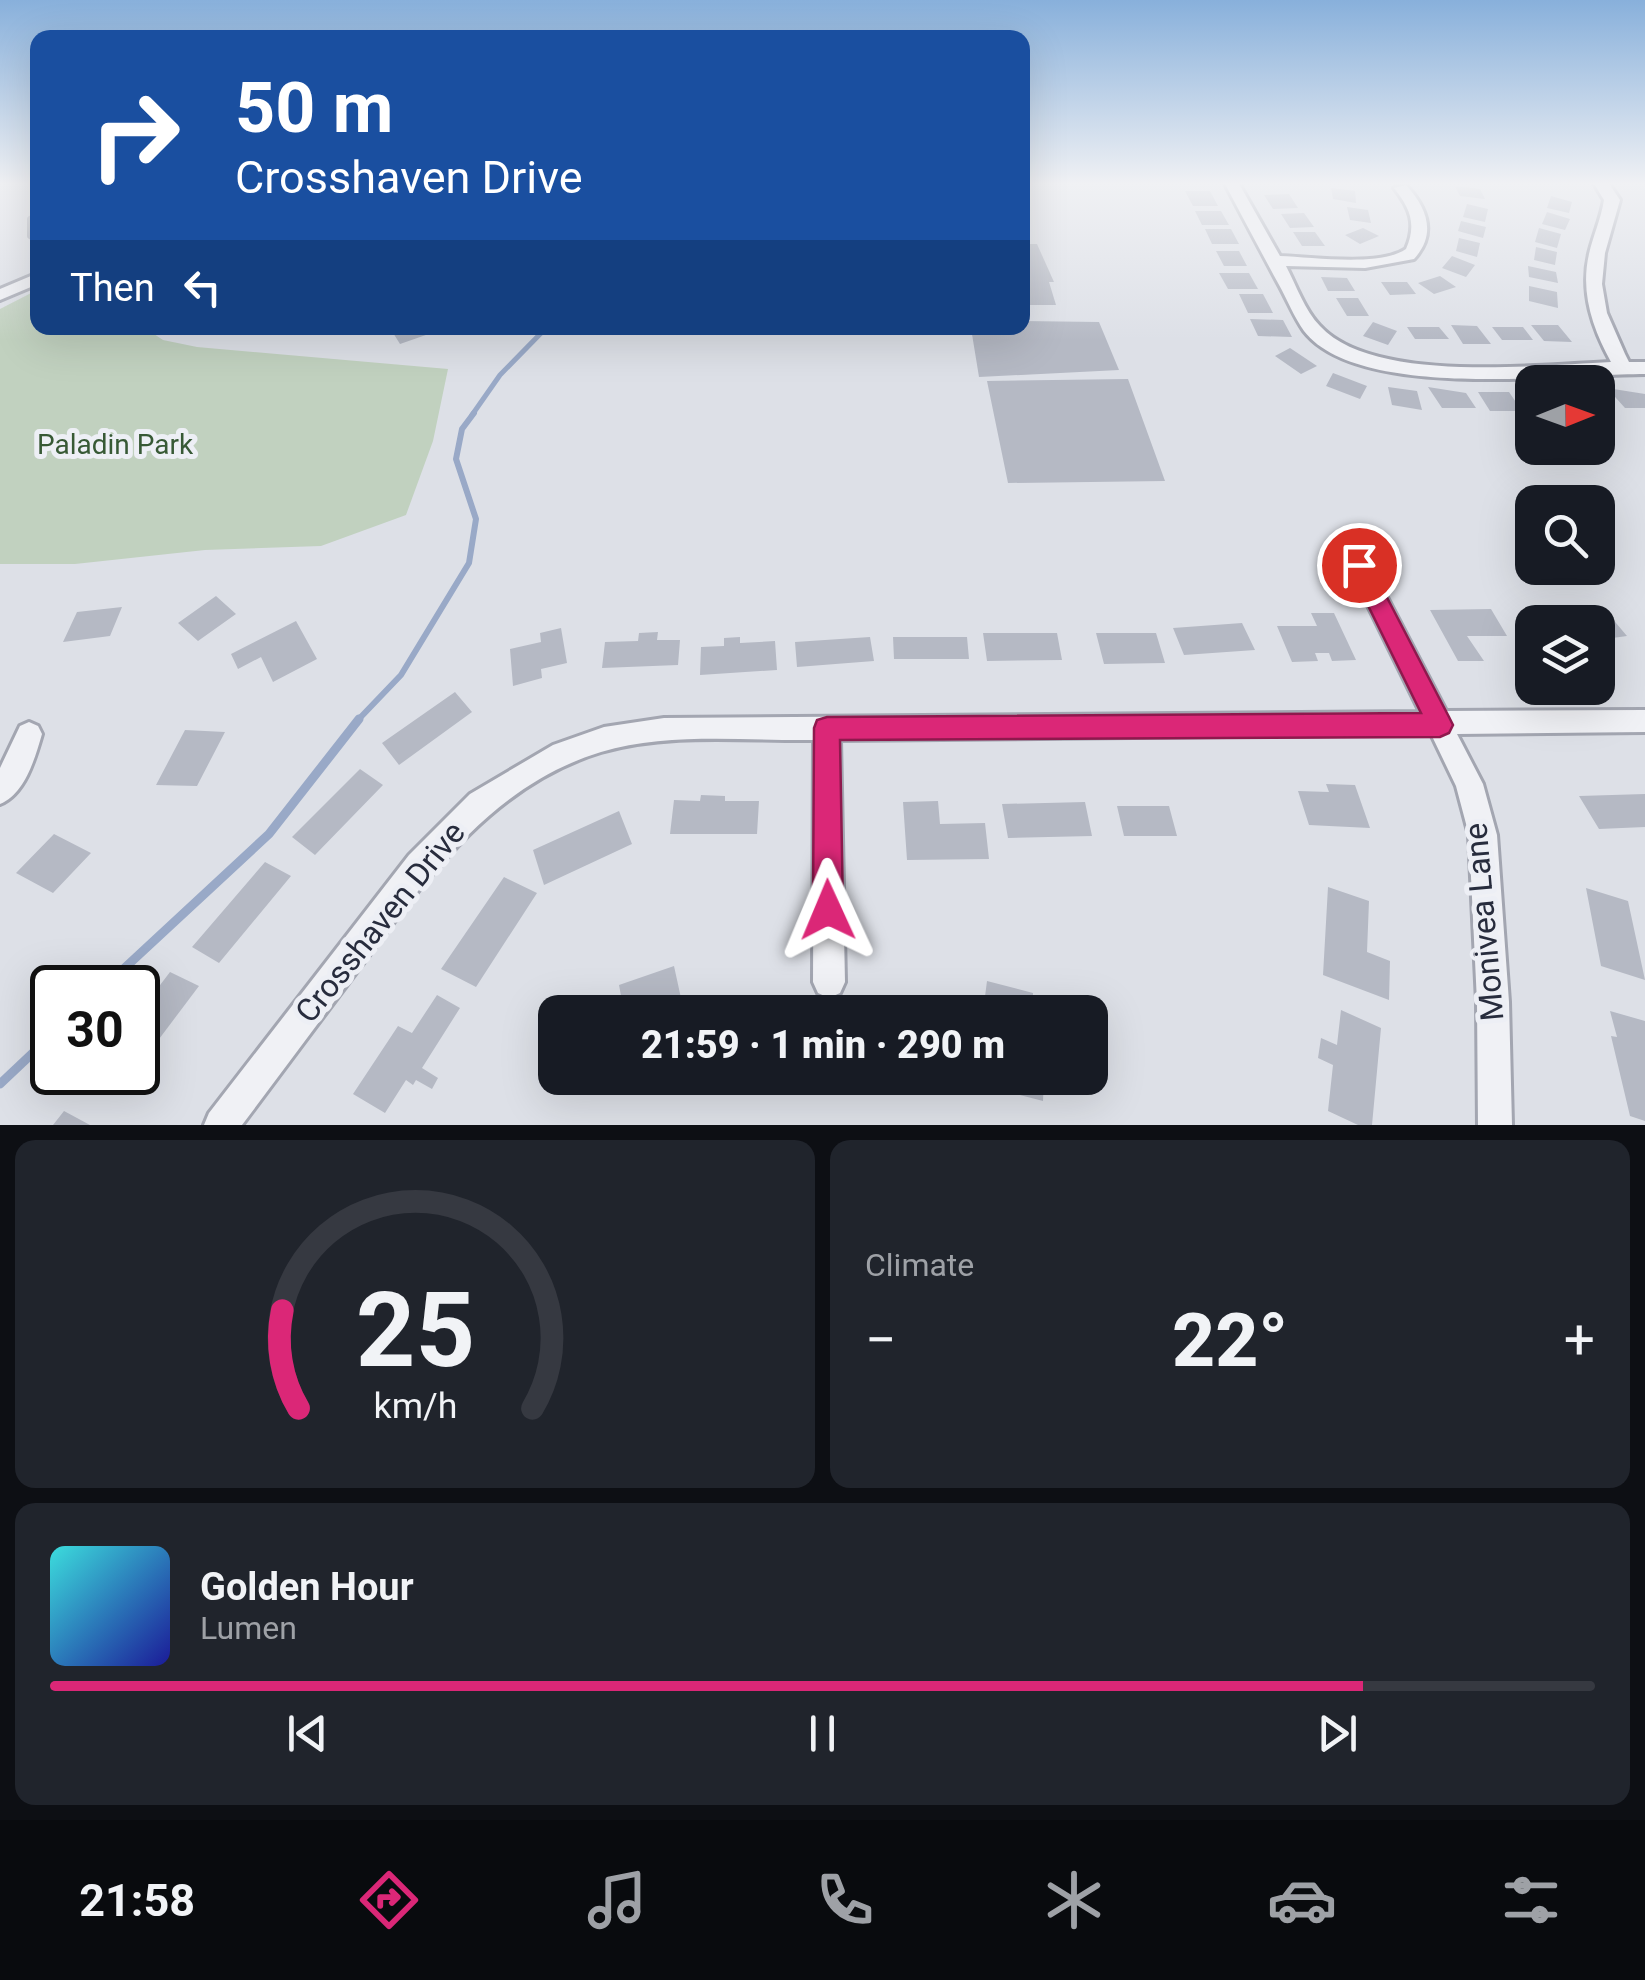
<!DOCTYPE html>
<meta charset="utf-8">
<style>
:root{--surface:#171b24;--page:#20242c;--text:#f1f3f6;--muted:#9ea1a6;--line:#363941;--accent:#db2777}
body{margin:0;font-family:Roboto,sans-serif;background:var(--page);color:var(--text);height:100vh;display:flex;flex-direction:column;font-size:38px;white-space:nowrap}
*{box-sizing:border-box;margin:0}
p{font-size:32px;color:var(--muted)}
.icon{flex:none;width:55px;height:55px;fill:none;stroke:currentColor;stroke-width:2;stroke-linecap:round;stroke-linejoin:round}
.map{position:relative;height:1125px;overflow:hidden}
.panel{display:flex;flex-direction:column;gap:15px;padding:15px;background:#0d0f14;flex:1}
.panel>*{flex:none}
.guide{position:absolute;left:30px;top:30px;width:1000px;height:305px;border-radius:20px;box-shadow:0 10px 40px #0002;background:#1a4fa0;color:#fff;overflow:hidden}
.needle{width:65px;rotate:89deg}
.tools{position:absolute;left:1515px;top:365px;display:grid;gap:20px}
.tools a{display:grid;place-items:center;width:100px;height:100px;border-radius:20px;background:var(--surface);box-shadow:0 10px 40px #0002;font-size:50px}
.speed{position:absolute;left:30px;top:965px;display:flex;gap:20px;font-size:50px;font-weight:700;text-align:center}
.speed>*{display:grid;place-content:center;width:130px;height:130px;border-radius:50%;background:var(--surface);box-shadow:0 10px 40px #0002;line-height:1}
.speed .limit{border:5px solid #111;border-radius:15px;background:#fff;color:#111}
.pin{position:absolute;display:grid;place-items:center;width:85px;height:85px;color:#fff;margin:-42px;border:5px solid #fff;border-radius:50%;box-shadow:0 2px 10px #0007}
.me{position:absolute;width:110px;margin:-55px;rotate:359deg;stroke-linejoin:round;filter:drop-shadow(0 0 8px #0008)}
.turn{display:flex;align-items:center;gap:35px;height:210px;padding:0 40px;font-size:45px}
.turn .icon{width:130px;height:130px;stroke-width:2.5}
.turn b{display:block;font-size:70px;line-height:85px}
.then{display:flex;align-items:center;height:95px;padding:0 40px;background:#0003;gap:20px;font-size:38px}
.big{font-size:75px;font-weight:800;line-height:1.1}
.panel .card{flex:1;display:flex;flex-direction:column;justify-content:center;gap:15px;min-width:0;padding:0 35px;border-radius:20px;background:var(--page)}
.panel .dial{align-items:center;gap:0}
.dial svg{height:260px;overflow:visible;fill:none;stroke:var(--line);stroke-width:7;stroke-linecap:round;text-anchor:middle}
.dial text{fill:var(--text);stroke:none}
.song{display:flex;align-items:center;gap:30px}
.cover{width:120px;height:120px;border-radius:15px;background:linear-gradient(135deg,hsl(180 70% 55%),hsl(240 70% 35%))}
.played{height:10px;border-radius:5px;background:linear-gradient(90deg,var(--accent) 85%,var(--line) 85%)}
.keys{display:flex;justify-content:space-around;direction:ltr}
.heat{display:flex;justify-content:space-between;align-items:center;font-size:55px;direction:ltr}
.panel .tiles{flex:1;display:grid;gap:15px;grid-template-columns:1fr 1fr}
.card:last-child{grid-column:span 2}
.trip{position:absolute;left:538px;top:995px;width:570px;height:100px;border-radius:20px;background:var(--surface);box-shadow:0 10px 40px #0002;font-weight:800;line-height:100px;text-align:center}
.menu{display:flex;height:160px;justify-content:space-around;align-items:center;background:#090b0e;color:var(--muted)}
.menu .icon{width:70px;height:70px}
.menu .current{color:var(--accent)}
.menu b{font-size:45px;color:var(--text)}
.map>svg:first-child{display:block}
</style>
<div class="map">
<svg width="1645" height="1125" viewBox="0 0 1645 1125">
<rect width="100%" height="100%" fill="#dde0e7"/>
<path fill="#c1d1bf" d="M 37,290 L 38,328 L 145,328 L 163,340 L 197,347 L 448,369 L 433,441 L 406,515 L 321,546 L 205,550 L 75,564 L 0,564 L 0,309 Z"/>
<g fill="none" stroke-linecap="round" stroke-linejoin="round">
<path stroke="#99a9c7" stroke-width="5" d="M 472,415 L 500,375 L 546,328"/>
<path stroke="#99a9c7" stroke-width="6" d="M 357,721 L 401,675 L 469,563 L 476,519 L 456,459 L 462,429 L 474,413"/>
<path stroke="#99a9c7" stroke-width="9" d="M 103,988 L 269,834 L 359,719
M 0,1084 L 37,1049"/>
</g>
<path fill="#b5b9c4" d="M 1455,186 L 1480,189 L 1485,199 L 1460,196 Z
M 1331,188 L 1355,191 L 1356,203 L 1333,199 Z
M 1185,191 L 1210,191 L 1218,206 L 1193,206 Z
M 1289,194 L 1298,208 L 1273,209 L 1264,195 Z
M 1551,196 L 1572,202 L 1569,213 L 1547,208 Z
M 1467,204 L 1488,209 L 1485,222 L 1463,217 Z
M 1347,207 L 1368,210 L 1371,223 L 1350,220 Z
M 1195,211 L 1221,211 L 1229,225 L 1202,225 Z
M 1547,212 L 1570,219 L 1565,230 L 1542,224 Z
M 1304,213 L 1314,227 L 1290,228 L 1281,214 Z
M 1461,221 L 1486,227 L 1483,238 L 1458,231 Z
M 1363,228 L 1379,236 L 1360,244 L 1345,235 Z
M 1539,228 L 1561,234 L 1557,248 L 1535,242 Z
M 1205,229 L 1231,229 L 1239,244 L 1212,244 Z
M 1293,232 L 1315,232 L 1325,246 L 1302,246 Z
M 1459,238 L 1480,243 L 1477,257 L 1456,251 Z
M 1022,244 L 1037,244 L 1054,282 L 1049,282 L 1056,305 L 1022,305 Z
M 1536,247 L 1557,252 L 1555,265 L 1534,260 Z
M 1216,251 L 1239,251 L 1247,266 L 1224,266 Z
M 1452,256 L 1475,265 L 1466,277 L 1442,268 Z
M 1528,266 L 1556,272 L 1558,283 L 1529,277 Z
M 1219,273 L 1249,273 L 1258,289 L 1228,289 Z
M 1440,276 L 1456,287 L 1434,294 L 1418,283 Z
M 1321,277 L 1347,278 L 1355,291 L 1328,291 Z
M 1381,282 L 1407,282 L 1416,294 L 1390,295 Z
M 1529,286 L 1557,292 L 1558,308 L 1529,301 Z
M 1239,294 L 1263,294 L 1273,313 L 1248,313 Z
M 1336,298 L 1358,298 L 1369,316 L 1347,316 Z
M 1250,319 L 1283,320 L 1292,337 L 1258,336 Z
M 1022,321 L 1099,322 L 1119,370 L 979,377 L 971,328 L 1022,328 Z
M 1373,322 L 1397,331 L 1388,345 L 1363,336 Z
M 1451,325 L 1477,326 L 1491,344 L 1463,344 Z
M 1531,325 L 1558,325 L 1572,342 L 1544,341 Z
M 1407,327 L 1439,327 L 1449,339 L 1415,339 Z
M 1492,327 L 1523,327 L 1533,340 L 1502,340 Z
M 377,328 L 446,328 L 400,344 L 390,328 L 379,332 Z
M 1290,348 L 1317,366 L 1301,374 L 1275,356 Z
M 1333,373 L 1367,386 L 1360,399 L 1326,386 Z
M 1128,379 L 1165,481 L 1008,483 L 987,381 Z
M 1388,387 L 1417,391 L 1422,410 L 1392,405 Z
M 1428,387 L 1466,393 L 1476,408 L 1442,408 Z
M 1607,388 L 1645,394 L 1645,408 L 1625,408 Z
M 1478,392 L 1509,392 L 1522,411 L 1490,411 Z
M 216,596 L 236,614 L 198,641 L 178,623 Z
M 1580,605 L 1586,612 L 1605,610 L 1627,636 L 1598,640 L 1598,622 L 1537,622 L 1534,619 L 1570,614 L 1564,607 Z
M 122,607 L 110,636 L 63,642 L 77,612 Z
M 1491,609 L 1507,636 L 1467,636 L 1484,661 L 1458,661 L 1430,610 Z
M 1311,613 L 1334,613 L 1356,660 L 1332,661 L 1329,653 L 1315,653 L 1318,661 L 1292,662 L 1277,626 L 1317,626 Z
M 296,621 L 317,659 L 273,682 L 261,657 L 238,669 L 231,654 Z
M 1242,623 L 1255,650 L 1184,655 L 1173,628 Z
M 561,628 L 567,663 L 541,669 L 542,678 L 513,686 L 510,649 L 541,642 L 540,633 Z
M 658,632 L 657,640 L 680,640 L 678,665 L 602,668 L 605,642 L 638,641 L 639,633 Z
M 983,633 L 1057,633 L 1062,660 L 987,661 Z
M 1096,633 L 1156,633 L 1165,663 L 1104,664 Z
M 740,637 L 740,643 L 775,641 L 777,670 L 700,675 L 701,647 L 724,646 L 724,638 Z
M 870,637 L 874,661 L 797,667 L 795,642 Z
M 893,637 L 967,637 L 969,659 L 894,659 Z
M 455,692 L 472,712 L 399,765 L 382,743 Z
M 185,730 L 225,732 L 197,786 L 156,785 Z
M 360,769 L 383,785 L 315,855 L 292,837 Z
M 1326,784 L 1355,785 L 1370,828 L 1309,825 L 1298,791 L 1329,792 Z
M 1645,794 L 1645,827 L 1599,829 L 1579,796 Z
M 701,795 L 725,796 L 725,801 L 759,801 L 757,834 L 670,834 L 674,800 L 700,801 Z
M 938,801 L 940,824 L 985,823 L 989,859 L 907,860 L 903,802 Z
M 1085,802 L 1092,836 L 1008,838 L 1002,804 Z
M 1117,806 L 1169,806 L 1177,836 L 1124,836 Z
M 619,811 L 632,844 L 544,885 L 533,850 Z
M 54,834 L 91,853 L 53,893 L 16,873 Z
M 265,862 L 291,876 L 219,963 L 192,947 Z
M 504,877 L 537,893 L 476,987 L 441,969 Z
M 1328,887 L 1369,901 L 1367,952 L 1390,961 L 1389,1000 L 1323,975 Z
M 1586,888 L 1628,901 L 1645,980 L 1601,966 Z
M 674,966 L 684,1012 L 624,1012 L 619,985 Z
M 170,972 L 199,986 L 138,1067 L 138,1014 Z
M 987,981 L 1033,993 L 1032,1012 L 983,1012 Z
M 437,995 L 460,1008 L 422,1068 L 438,1078 L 432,1089 L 416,1080 L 413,1085 L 406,1080 L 385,1113 L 353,1094 L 398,1026 L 412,1033 Z
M 1341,1010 L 1381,1028 L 1372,1125 L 1358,1125 L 1328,1111 L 1333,1065 L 1318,1058 L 1321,1038 L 1337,1045 Z
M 1610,1011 L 1645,1021 L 1645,1121 L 1630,1116 L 1611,1036 L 1617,1037 Z
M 52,1026 L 52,1065 L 30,1051 Z
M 89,1072 L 134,1072 L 121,1089 Z
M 970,1078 L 1044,1078 L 1043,1101 L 970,1082 Z
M 64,1111 L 90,1125 L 53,1125 Z"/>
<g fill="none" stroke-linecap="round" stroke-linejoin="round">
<defs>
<path id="minor" d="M 1224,182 L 1238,182 L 1280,256 C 1312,257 1380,267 1406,249 C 1417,224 1410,208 1394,188 L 1406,185 C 1427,208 1437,234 1414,259 L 1365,268 L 1286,266 C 1296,285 1305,311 1320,326 C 1373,384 1538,365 1611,362 C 1593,329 1580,293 1589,254 C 1593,236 1601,219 1604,200 L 1593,182 L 1608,182 L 1620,200 L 1605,253 L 1602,284 L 1607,313 L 1625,354 L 1629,362 L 1645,362 L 1645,374 C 1564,374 1358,401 1304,331 C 1294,317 1287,299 1278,283 C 1260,250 1242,216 1224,182 Z
M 38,214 L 38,241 L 30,236 L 30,219 Z
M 38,273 L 38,284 L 0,300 L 0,289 Z
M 1359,556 L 1367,559 L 1446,711 L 1645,710 L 1645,732 L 1457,734 L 1483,784 L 1497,835 L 1509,1002 L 1512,1125 L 1478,1125 L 1477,1002 L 1469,835 L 1456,786 L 1431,734 L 840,740 L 845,982 L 840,993 L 829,998 L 818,993 L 813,982 L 814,740 C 745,741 668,732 601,752 C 492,785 426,879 361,966 C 321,1019 282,1072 242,1125 L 204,1125 L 209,1113 L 409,855 L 470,794 L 553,745 L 604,727 L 664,718 L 1420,712 L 1348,565 L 1351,559 Z
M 29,722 L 38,726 L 42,734 C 35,758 25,794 0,804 L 0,768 L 20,726 Z"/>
</defs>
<use href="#minor" stroke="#a3a6b1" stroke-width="6"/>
<use href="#minor" fill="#f0f1f5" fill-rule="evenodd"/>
</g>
<linearGradient id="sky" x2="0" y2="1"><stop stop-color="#88b0db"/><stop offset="0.54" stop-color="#f0f1f4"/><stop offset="1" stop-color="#f0f1f4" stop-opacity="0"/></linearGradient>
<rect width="1645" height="340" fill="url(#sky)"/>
<path fill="#db2777" stroke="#8e194d" stroke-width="2.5" d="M 1359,556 L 1367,559 L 1449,717 L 1453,725 L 1449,733 L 1440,737 L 840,740 L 843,910 L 839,920 L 828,924 L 818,920 L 813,910 L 814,728 L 817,720 L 827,717 L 1421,713 L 1348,565 Z"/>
<g text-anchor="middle" stroke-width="10" stroke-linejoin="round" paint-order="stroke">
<g font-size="28" fill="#375935" stroke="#edeff5">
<text x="115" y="454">Paladin Park</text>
</g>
<g font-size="32" fill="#272c3d" stroke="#edeff5">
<text transform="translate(380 922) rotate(-51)" y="11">Crosshaven Drive</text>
<text transform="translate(1484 922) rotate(-95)" y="11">Monivea Lane</text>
</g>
</g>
</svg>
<div class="tools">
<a><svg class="needle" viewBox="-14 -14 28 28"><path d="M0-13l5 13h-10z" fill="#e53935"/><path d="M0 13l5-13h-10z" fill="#9ea1a6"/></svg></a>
<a><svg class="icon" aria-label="search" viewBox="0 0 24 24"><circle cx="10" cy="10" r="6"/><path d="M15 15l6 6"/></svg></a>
<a><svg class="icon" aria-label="layers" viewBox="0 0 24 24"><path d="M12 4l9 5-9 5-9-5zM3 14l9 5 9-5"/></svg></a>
</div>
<div class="speed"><div class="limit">30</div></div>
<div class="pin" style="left:1359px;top:565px;background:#d93025"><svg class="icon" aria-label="arrive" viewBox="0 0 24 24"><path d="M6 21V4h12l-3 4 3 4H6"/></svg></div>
<svg class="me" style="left:828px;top:910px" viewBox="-20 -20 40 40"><path d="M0-17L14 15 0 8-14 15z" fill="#db2777" stroke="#fff" stroke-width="4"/></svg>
<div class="trip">21:59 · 1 min · 290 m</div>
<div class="guide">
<div class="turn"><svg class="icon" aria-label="right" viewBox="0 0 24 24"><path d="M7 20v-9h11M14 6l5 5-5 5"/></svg><div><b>50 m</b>Crosshaven Drive</div></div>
<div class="then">Then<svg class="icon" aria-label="left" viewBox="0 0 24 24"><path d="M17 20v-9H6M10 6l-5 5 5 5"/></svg></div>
</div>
</div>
<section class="panel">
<div class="tiles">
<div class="card dial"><svg viewBox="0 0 100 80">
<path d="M14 69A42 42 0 1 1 86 69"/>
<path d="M14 69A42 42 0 0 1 9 39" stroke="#db2777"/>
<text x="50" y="56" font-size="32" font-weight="700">25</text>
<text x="50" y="72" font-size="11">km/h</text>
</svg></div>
<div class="card"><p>Climate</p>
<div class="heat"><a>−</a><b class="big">22°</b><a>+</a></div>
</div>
<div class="card">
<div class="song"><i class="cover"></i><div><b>Golden Hour</b><p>Lumen</p></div></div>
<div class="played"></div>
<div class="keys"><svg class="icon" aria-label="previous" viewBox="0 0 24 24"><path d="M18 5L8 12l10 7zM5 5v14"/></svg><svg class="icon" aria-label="pause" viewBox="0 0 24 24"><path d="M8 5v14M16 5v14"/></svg><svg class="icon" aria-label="next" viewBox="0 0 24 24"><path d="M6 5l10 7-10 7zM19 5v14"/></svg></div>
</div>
</div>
</section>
<nav class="menu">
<b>21:58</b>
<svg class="icon current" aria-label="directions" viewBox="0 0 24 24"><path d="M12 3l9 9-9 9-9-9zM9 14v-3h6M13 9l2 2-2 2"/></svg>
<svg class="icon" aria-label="music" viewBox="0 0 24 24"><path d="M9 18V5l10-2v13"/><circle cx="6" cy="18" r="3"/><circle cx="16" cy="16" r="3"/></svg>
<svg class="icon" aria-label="phone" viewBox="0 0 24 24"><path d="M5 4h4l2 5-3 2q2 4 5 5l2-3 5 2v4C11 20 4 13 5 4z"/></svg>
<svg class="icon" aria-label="climate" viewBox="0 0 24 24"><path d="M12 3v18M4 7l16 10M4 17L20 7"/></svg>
<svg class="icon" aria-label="car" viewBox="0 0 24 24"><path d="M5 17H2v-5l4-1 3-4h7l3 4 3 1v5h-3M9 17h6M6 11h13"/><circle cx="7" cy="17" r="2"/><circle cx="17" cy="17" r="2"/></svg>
<svg class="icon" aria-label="filters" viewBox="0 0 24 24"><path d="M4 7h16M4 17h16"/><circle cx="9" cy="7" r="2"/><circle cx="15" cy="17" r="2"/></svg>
</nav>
